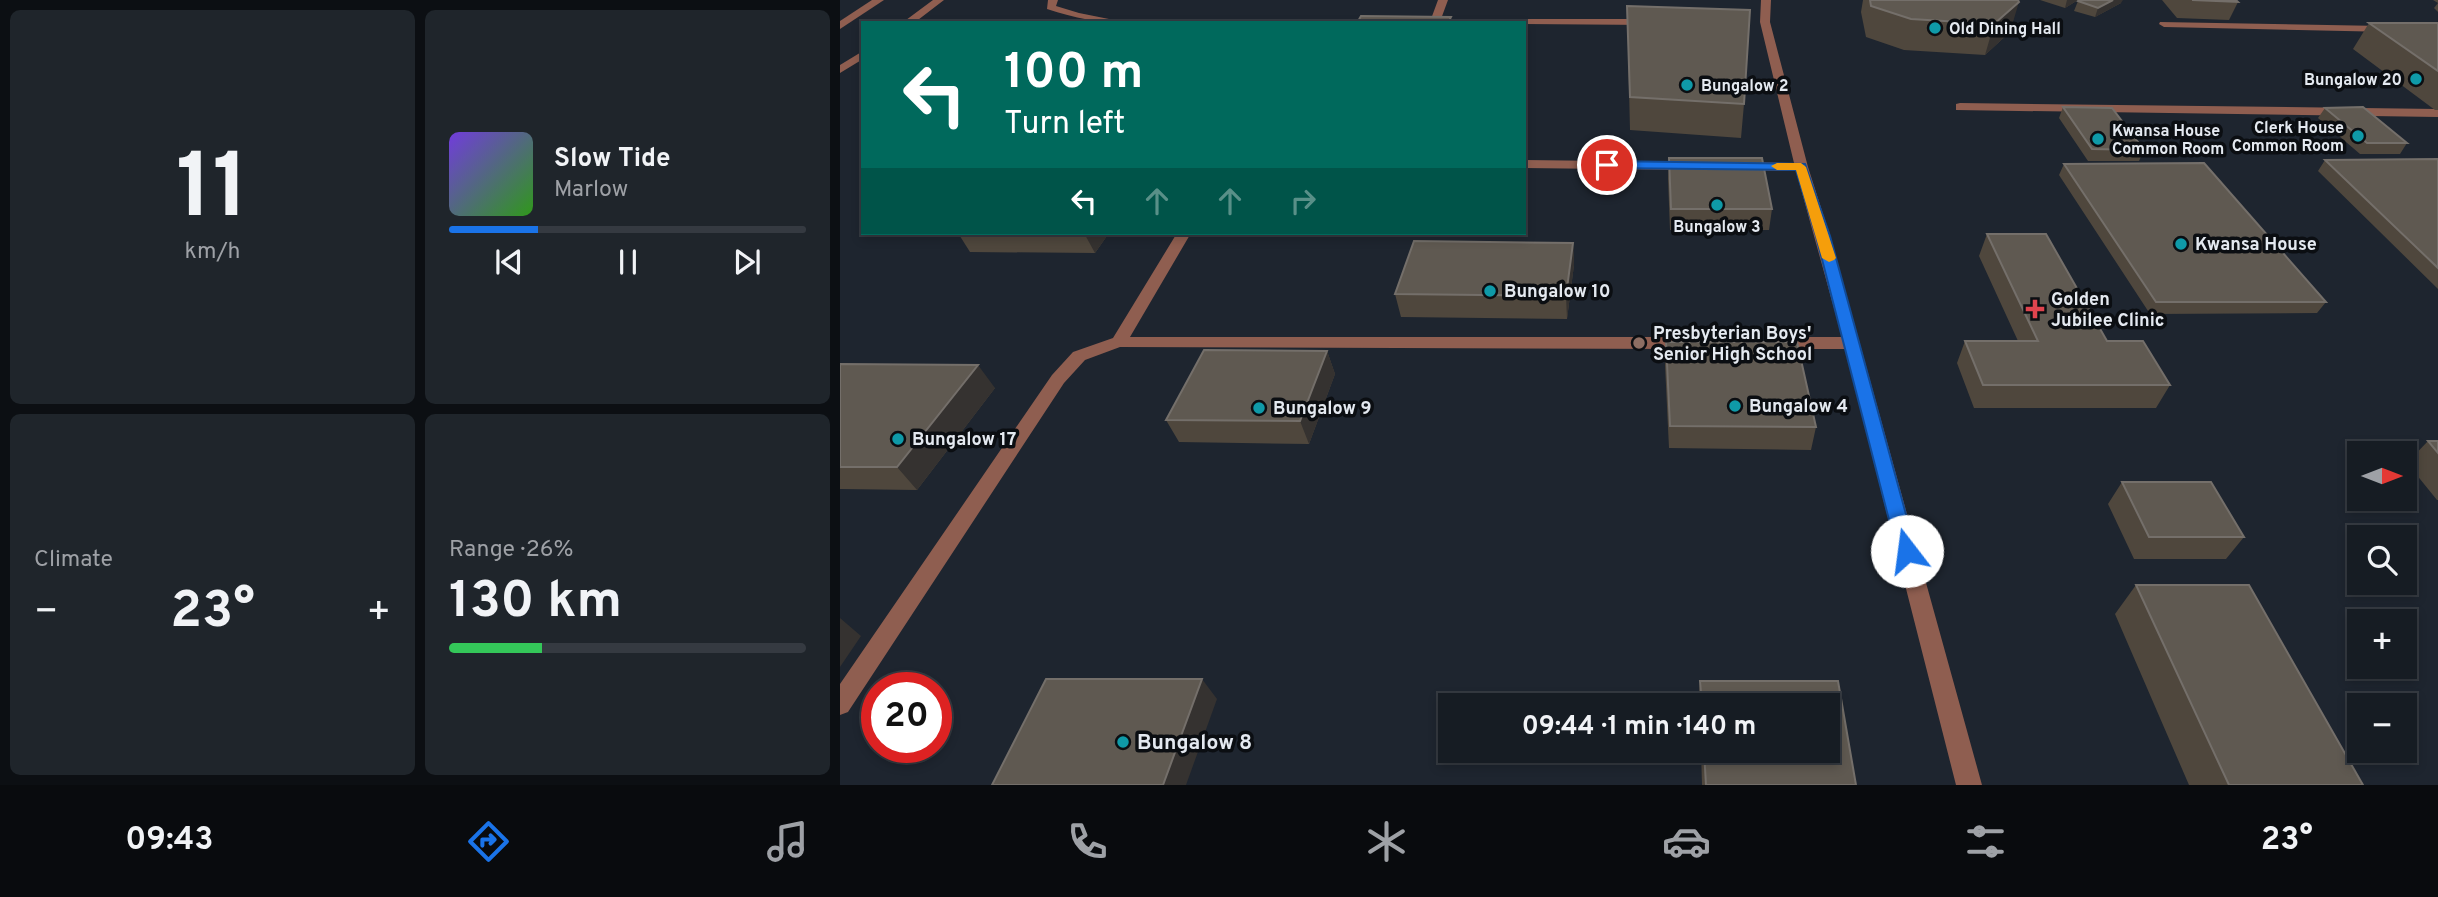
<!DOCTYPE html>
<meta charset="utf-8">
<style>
:root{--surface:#161c23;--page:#1f252b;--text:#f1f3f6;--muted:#9ea1a6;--line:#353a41;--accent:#1a73e8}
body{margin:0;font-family:Overpass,sans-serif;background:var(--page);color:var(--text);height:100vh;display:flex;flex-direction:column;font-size:26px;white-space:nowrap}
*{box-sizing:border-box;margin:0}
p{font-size:23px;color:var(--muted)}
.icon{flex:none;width:38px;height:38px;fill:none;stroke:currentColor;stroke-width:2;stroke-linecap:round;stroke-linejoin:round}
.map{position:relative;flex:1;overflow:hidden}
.side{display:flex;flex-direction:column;gap:10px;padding:10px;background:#0c0f13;width:840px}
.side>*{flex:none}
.banner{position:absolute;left:21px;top:21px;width:665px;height:214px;border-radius:0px;box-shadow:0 4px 10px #0003,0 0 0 2px var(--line);background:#00695c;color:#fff;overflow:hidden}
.needle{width:46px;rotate:90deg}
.tools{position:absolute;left:1507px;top:441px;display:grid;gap:14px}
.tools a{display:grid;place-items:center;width:70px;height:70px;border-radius:0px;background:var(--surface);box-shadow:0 4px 10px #0003,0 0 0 2px var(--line);font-size:35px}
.speed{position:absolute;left:21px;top:672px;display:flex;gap:14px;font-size:35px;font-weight:700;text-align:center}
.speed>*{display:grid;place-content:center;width:91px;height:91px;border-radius:50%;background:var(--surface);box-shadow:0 4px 10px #0003,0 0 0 2px var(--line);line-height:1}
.speed .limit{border:10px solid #d22;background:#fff;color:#111}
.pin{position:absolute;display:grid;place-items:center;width:60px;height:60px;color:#fff;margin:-30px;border:4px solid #fff;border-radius:50%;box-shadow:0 2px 7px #0007}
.me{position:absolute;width:77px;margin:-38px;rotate:345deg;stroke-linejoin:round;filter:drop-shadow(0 0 5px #0008)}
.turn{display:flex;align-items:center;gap:24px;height:147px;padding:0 28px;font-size:32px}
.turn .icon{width:91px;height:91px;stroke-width:2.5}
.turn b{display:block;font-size:49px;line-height:60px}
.lanes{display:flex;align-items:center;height:66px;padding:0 28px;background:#0003;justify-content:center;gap:35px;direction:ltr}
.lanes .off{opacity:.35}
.big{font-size:52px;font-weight:700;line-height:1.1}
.side .widget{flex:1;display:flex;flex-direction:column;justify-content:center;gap:10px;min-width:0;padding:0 24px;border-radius:10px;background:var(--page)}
.side .dial{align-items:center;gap:0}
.dial b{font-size:91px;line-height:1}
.song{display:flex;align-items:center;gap:21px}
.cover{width:84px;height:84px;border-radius:10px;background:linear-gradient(135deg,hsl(260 70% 55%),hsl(110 70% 35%))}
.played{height:7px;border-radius:4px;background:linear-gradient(90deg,var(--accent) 25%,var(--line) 25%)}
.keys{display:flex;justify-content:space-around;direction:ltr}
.heat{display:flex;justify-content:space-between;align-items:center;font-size:38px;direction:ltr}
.charge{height:10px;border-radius:5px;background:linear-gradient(90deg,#34c759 26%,var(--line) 0)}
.side .tiles{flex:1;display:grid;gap:10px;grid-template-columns:repeat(2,1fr)}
.trip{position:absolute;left:598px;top:693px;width:402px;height:70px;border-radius:0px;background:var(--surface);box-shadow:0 4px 10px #0003,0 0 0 2px var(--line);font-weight:700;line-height:70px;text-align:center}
.dock{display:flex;height:112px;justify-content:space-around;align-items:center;background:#090b0e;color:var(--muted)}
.dock .icon{width:49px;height:49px}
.dock .on{color:var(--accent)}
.dock b{font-size:32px;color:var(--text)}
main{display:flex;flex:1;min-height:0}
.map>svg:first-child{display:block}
</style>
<main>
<section class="side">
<div class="tiles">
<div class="widget dial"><b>11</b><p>km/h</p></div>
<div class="widget">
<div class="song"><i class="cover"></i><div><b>Slow Tide</b><p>Marlow</p></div></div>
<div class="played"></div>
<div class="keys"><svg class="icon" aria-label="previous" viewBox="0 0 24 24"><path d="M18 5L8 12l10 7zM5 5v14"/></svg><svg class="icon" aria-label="pause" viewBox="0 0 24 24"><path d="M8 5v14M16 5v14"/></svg><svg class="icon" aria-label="next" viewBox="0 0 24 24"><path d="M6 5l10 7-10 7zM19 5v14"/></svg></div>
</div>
<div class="widget"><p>Climate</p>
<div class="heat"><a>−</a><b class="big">23°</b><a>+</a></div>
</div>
<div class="widget"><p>Range · 26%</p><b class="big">130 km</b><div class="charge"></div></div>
</div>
</section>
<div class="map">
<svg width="1598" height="785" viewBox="0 0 1598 785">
<rect width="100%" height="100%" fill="#1e252f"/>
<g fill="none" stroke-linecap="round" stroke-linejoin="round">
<path fill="#8f5e50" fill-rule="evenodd" d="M 208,0 L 218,0 L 216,6 L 239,13 L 289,23 C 259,23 235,18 207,9 Z
M 598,0 L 608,0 L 601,19 L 810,19 L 815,22 L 810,25 L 584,23 L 591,19 Z
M 921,0 L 931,0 L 930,22 L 968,167 L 990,236 L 1142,785 L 1116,785 L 1005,349 L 935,349 L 927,343 L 935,337 L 1002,337 L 956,171 L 901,170 L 895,166 L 901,162 L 954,163 L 920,22 Z
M 540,19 L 545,23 L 333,23 L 338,20 Z
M 1320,22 L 1598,27 L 1598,33 L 1324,27 L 1319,24 Z
M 1120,103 L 1598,109 L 1598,117 L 1116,110 L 1116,104 Z
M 684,160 L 852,162 L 858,166 L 852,170 L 684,168 Z
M 337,233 L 351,233 L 290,337 L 847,337 L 855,343 L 847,349 L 280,347 L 245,360 L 224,383 L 8,712 L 0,715 L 0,684 L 212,375 L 233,352 L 273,338 Z"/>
<path fill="#8f5e50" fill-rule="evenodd" d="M 32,0 L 44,0 L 0,29 L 0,21 Z"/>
<path fill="#8f5e50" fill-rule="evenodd" d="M 93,0 L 104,0 L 74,23 L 62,23 Z
M 23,51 L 23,59 L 0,73 L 0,65 Z"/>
</g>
<path fill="#4f473d" d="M 1023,0 L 1178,0 L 1170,32 L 1145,55 L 1064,50 L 1026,37 L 1021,12 Z
M 1200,0 L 1238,0 L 1225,8 Z
M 1322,0 L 1396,0 L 1398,2 L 1389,20 L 1337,18 Z
M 1593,0 L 1598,0 L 1598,12 L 1594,8 L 1598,3 Z
M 1238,1 L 1281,3 L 1255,17 L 1234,11 Z
M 787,6 L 904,104 L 901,138 L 790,130 Z
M 1529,23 L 1598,23 L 1598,110 L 1595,110 L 1513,49 Z
M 1223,107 L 1304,150 L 1299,161 L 1248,161 L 1219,118 Z
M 1485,108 L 1567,143 L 1560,154 L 1520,154 L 1478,118 Z
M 829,158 L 932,209 L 929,230 L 830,230 L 828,179 Z
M 1598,159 L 1598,289 L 1478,171 L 1485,160 Z
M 1224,164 L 1486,302 L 1477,313 L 1310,314 L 1219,175 Z
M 118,233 L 269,233 L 255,253 L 130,252 Z
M 1147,234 L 1267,341 L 1330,385 L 1316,408 L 1134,408 L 1117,363 L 1125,341 L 1178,341 L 1139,256 Z
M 733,243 L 734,265 L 727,319 L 561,317 L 555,294 Z
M 826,342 L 976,427 L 971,450 L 829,448 L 825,365 Z
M 487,351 L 495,374 L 469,444 L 339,442 L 326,420 Z
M 0,364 L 155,388 L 77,490 L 0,489 Z
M 1588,441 L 1598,441 L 1598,500 L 1597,500 L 1567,463 Z
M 1282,482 L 1404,537 L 1386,559 L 1294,559 L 1268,504 Z
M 1296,585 L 1523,785 L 1349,785 L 1275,614 Z
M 860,681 L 998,681 L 1016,785 L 862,785 L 861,751 L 989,751 L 989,705 L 858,705 Z"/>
<path fill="#353230" d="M 1227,0 L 1238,0 L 1225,8 Z
M 1273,0 L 1283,0 L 1281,3 L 1255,17 L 1258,8 Z
M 1179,2 L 1170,32 L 1145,55 L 1154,24 Z
M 244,233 L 269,233 L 255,253 Z
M 733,243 L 734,265 L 727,319 L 726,296 Z
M 487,351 L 495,374 L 469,444 L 460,421 Z
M 138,365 L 155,388 L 77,490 L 57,467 Z
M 0,618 L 21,636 L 0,667 Z
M 362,679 L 377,699 L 346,785 L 323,785 Z"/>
<path fill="#5f5951" stroke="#746f6a" stroke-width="2" d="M 1030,0 L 1178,0 L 1179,2 L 1154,24 L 1071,19 L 1031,6 Z
M 1239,0 L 1273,0 L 1258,8 L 1238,1 Z
M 1352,0 L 1396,0 L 1398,2 Z
M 787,6 L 910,10 L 904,104 L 790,97 Z
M 521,16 L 611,17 L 608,23 L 517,23 Z
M 1529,23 L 1598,23 L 1598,71 Z
M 1223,107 L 1272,108 L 1304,150 L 1252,149 Z
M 1523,107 L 1567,143 L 1527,143 L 1485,108 Z
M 829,158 L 922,158 L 932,209 L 831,209 Z
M 1598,159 L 1598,268 L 1485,160 Z
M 1364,163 L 1486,302 L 1316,302 L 1224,164 Z
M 1147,234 L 1206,234 L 1267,341 L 1303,341 L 1330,385 L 1143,385 L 1125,341 L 1198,341 Z
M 574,241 L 733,243 L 726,296 L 555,294 Z
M 826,342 L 957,342 L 976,427 L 830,426 Z
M 364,350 L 487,351 L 460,421 L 326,420 Z
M 0,364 L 138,365 L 57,467 L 0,467 Z
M 1588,441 L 1598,441 L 1598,453 Z
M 1282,482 L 1371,482 L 1404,537 L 1309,537 Z
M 1296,585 L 1409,585 L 1523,785 L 1389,785 Z
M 206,679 L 362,679 L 323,785 L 152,785 Z
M 860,681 L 998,681 L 1016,785 L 866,785 L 864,751 L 989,751 L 989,705 L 862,705 Z"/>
<path fill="#1a73e8" stroke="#114b97" stroke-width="2" d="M 767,161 L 965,164 L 990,236 L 1076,551 L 1073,557 L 1067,559 L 1060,557 L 1057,551 L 976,236 L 956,170 L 763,168 L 761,165 Z"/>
<path fill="#f59e0b" d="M 961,163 L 966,167 L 996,258 L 994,260 L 989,262 L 982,258 L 956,170 L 937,170 L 931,166 L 937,163 Z"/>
<g fill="#0f9aa8" stroke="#0b0e12" stroke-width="2.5">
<circle cx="1095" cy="28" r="7"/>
<circle cx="1576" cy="79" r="7"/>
<circle cx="847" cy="85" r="7"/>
<circle cx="1518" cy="136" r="7"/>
<circle cx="1258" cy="139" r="7"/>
<circle cx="877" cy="205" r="7"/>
<circle cx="1341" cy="244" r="7"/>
<circle cx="650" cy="291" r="7"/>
<circle cx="895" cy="406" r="7"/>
<circle cx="419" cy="408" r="7"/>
<circle cx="58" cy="439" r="7"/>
<circle cx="283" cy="742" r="7"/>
</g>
<path fill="#e0444e" stroke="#0b0e12" stroke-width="2.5" d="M1191.5 298.5h7v7h7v7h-7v7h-7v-7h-7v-7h7z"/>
<circle fill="#8d6e63" stroke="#0b0e12" stroke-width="2.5" cx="799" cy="343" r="7"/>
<g text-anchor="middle" stroke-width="7" stroke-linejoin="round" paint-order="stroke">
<g font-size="16" font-weight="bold" fill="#e4e9f0" stroke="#0b0e12" text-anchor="start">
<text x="1109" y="34">Old Dining Hall</text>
<text x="1562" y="85" text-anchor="end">Bungalow 20</text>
<text x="861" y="91">Bungalow 2</text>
<text x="1504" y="133" text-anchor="end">Clerk House<tspan x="1504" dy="18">Common Room</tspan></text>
<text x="1272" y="136">Kwansa House<tspan x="1272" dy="18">Common Room</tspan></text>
<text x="877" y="232" text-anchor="middle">Bungalow 3</text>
</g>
<g font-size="18" font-weight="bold" fill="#e4e9f0" stroke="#0b0e12" text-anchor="start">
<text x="1355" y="250">Kwansa House</text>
<text x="664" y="297">Bungalow 10</text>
<text x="1211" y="305">Golden<tspan x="1211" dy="21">Jubilee Clinic</tspan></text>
<text x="813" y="339">Presbyterian Boys'<tspan x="813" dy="21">Senior High School</tspan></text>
<text x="909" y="412">Bungalow 4</text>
<text x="433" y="414">Bungalow 9</text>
<text x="72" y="445">Bungalow 17</text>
</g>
<g font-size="21" font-weight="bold" fill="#e4e9f0" stroke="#0b0e12" text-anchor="start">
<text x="297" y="749">Bungalow 8</text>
</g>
</g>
</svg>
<div class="tools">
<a><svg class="needle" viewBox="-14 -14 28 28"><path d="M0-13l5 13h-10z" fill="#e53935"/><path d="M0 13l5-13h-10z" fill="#9ea1a6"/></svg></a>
<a><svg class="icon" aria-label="search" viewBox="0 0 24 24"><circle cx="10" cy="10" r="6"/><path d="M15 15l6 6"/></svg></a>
<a>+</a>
<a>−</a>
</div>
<div class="speed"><div class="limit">20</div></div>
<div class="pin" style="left:767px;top:165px;background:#d93025"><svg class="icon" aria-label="arrive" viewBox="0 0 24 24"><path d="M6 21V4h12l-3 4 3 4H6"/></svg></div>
<svg class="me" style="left:1067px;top:551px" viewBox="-20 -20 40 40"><circle r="19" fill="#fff"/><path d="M0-13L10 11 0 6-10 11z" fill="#1a73e8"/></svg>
<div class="trip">09:44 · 1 min · 140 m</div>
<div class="banner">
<div class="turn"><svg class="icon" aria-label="left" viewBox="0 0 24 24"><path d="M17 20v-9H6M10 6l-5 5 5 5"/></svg><div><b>100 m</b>Turn left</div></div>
<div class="lanes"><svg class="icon" aria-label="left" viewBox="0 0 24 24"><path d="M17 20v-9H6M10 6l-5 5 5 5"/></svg><svg class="icon off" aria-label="ahead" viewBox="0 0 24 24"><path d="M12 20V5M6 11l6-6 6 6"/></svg><svg class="icon off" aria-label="ahead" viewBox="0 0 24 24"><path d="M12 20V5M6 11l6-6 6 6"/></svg><svg class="icon off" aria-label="right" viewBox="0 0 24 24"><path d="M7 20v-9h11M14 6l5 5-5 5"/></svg></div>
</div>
</div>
</main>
<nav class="dock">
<b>09:43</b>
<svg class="icon on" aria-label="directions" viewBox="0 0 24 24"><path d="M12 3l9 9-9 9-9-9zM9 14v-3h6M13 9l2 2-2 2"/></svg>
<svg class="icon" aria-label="music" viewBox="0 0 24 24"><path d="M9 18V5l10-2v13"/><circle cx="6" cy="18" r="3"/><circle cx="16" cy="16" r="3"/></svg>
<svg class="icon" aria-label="phone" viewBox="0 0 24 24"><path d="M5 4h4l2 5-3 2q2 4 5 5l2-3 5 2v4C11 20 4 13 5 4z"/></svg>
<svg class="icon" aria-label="climate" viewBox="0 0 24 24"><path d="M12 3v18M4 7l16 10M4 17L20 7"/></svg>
<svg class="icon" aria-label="car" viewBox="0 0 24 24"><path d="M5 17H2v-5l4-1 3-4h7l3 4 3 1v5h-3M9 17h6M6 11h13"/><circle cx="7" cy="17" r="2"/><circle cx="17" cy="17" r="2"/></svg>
<svg class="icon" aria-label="filters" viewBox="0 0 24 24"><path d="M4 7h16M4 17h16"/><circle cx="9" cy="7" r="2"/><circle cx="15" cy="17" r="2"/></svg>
<b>23°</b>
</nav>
